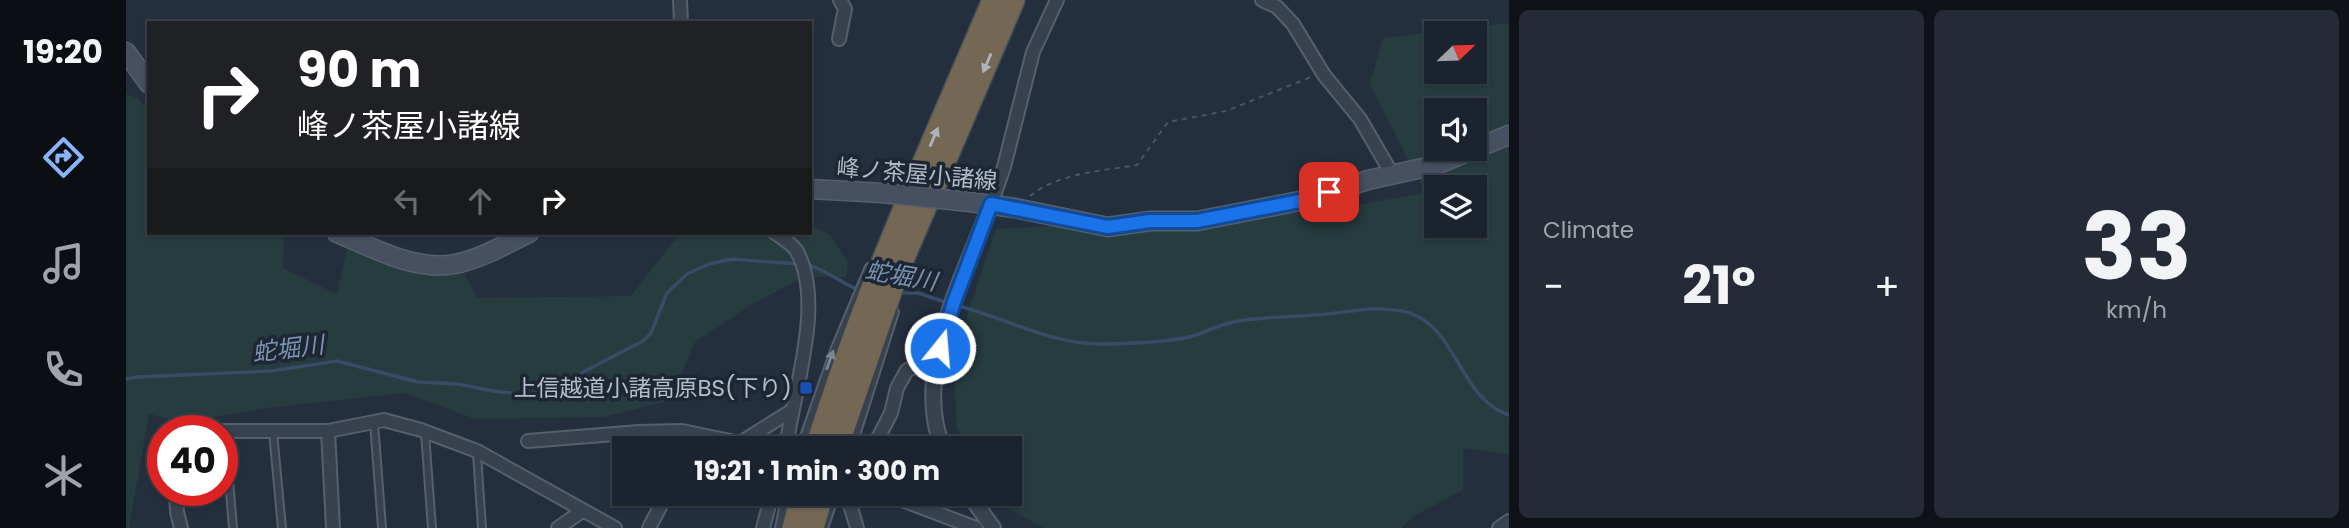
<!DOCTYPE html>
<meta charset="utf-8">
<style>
:root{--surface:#1b232e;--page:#242b36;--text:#f1f3f6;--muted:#a0a4aa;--line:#39404a;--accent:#8ab4f8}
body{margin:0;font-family:Poppins,"Noto Sans JP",sans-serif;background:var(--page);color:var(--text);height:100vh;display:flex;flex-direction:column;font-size:26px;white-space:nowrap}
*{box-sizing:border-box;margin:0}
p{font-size:23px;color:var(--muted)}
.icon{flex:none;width:38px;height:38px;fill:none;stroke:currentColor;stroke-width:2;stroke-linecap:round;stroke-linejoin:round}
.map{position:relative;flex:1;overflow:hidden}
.drawer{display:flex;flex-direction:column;gap:10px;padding:10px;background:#0f1319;width:840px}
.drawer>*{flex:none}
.top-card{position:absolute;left:21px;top:21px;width:665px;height:214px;border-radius:0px;box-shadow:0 2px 5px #0004,0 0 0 2px var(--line);background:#202124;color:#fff;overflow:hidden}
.needle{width:46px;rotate:67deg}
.fabs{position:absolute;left:1298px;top:21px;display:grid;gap:14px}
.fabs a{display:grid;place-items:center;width:63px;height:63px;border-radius:0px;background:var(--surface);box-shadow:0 2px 5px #0004,0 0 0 2px var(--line);font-size:35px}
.speed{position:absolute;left:21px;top:415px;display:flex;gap:14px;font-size:35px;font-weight:700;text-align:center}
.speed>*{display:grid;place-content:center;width:91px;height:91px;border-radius:50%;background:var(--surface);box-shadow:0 2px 5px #0004,0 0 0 2px var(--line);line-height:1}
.speed .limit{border:10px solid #d22;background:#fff;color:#111}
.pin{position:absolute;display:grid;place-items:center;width:60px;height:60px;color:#fff;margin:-30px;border-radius:14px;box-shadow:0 4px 10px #0006}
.me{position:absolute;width:77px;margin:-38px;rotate:17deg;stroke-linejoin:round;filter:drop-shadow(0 0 5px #0008)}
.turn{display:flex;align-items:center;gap:24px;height:147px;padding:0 35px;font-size:32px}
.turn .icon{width:91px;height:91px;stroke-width:2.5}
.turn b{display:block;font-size:49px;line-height:60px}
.lanes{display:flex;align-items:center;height:66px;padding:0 35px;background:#0003;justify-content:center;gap:35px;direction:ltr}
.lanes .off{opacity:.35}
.big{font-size:52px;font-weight:700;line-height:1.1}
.drawer .widget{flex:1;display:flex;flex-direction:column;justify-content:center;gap:10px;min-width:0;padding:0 24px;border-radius:10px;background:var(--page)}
.drawer .dial{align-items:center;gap:0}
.dial b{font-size:91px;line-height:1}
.heat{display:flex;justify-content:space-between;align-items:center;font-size:38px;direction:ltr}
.drawer .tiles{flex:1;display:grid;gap:10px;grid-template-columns:repeat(2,1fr)}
.trip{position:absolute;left:486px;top:436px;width:410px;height:70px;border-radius:0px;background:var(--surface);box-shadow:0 2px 5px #0004,0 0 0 2px var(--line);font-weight:700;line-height:70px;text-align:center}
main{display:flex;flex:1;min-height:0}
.tabs{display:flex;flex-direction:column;width:126px;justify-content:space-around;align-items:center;background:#0b0e12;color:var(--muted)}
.tabs .icon{width:49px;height:49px}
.tabs .current{color:var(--accent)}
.tabs b{font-size:32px;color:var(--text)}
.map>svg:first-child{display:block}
</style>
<main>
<nav class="tabs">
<b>19:20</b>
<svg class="icon current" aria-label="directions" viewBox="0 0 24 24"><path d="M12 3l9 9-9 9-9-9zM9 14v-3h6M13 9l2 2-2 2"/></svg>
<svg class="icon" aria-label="music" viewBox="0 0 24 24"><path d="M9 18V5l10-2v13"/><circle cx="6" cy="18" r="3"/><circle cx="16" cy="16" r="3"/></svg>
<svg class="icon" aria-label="phone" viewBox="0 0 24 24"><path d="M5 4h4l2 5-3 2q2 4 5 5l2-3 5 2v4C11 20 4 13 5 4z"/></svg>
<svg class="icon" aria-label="climate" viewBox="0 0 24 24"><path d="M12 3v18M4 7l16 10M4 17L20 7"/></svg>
</nav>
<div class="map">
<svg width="1383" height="528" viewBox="0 0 1383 528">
<rect width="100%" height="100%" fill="#242f3e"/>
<path fill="#263c3f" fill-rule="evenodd" d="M 1383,23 L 1383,455 L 1337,448 L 1337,490 L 1290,515 L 1275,528 L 918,528 L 868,501 L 865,494 L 884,494 L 884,448 L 841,448 L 831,428 L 827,358 L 870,229 L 1189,212 L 1299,193 L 1244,84 L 1257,38 ZM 1311,33 L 1349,33 L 1349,72 L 1311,72 ZM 1311,110 L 1349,110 L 1349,149 L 1311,149 ZM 1311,187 L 1349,187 L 1349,226 L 1311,226 Z
M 0,94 L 11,98 L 23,110 L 23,233 L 158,233 L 157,268 L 211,294 L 222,243 L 330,257 L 351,298 L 505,296 L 554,233 L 684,233 L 684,224 L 704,235 L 722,262 L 720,277 L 677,277 L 625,305 L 569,342 L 545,400 L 477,417 L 349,419 L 279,393 L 140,408 L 58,422 L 23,414 L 3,528 L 0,528 Z"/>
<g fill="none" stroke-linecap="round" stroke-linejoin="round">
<path stroke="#394c67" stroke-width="3.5" d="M 681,265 C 696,267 716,284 733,290
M 771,293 L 792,293 L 822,303
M 829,305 C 878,317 925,345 977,344 C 1001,344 1044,342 1067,336 C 1080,332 1093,325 1107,322 C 1137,316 1171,317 1202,314 C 1228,311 1250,306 1276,311 C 1331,321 1332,399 1383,415
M 0,379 L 12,377 L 145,371 L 211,361 L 292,382 L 332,384 L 367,391 L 402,395 L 447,380 L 457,372 L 517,341 L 525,333 L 541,293 L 561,274 L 583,264 L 606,259 L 673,264"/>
<defs>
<path id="service" d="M 248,422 L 256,528
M 99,431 L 107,528
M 147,432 L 156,528
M 299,433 L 306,528
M 674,448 L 709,348 L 743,267
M 726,448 L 769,312
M 351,453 L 356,528
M 653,528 L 660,494
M 698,528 L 710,494"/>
<path id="minor" d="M 554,0 L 555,23
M 1136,0 L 1151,7 L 1167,24 L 1198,75 L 1234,119 L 1266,174
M 713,39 L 719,9 L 714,0
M 865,204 L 878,167 L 907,52 L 931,0
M 649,233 C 656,238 665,243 670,250 C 700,300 667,393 660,448
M 96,431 L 202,431 L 258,420 L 295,430 L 351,451 L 489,528
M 202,431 L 207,528
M 402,441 L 513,432
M 517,448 L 513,432 L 556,431 L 614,443 L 665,411
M 747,448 L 765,413 L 771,388 L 781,370 L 796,365 L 808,365
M 50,490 L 51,512 L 55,528
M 725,494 L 723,501 L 731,528
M 760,494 L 850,528
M 432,528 L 456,511
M 523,528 L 534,507 L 530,494
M 637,528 L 646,494
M 1373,528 L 1383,521"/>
<path id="tertiary" d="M 817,448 C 785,374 839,274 865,204
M 843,494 L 867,528"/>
<path id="secondary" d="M 0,52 L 23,84
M 684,189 L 757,193
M 844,202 L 889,208 L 982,227 L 1024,221 L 1071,221 L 1184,199 L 1242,180 L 1310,165 L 1383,135
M 211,233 C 246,247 289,272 329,264 C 355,259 380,244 403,233"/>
<path id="motorway" d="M 690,448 C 737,294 804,148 867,0
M 711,448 L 771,274 L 888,0
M 667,528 L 676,494
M 687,528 L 697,494"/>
</defs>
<use href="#service" stroke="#565f6c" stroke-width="10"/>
<use href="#minor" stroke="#565f6c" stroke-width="16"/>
<use href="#tertiary" stroke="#565f6c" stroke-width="18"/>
<use href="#secondary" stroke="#565f6c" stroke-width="21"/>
<use href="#motorway" stroke="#434c59" stroke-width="24"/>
<path stroke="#44595c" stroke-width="2" stroke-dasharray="5 5" stroke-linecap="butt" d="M 904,196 C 932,173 976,171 1011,165 L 1042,122 L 1100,111 L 1185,77"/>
<use href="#service" stroke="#38414e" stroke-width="6"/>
<use href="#minor" stroke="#38414e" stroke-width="12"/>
<use href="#tertiary" stroke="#38414e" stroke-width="14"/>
<use href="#secondary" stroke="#465061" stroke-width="18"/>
<use href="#motorway" stroke="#746855" stroke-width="21"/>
<defs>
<path id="secondary-bridge" d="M 757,193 L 844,202"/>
</defs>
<use href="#secondary-bridge" stroke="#565f6c" stroke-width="21" stroke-linecap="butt"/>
<use href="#secondary-bridge" stroke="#465061" stroke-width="18"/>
</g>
<defs><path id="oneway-solid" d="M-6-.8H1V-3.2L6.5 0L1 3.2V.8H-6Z" transform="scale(1.75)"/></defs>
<g fill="#aeb4bd">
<use href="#oneway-solid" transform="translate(861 63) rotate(113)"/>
<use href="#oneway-solid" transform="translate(808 137) rotate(-67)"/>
</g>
<use fill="#7c8592" href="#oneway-solid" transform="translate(704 360) rotate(-70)"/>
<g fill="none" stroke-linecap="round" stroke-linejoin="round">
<defs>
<path id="route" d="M 814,348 L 828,302 L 865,204 L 982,227 L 1024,221 L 1071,221 L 1184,199 L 1203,192"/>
</defs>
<use href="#route" stroke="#114b97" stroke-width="18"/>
<use href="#route" stroke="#1a73e8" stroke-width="12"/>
</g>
<rect fill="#1a4fb4" stroke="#1d2633" stroke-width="2.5" x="673" y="381" width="14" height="14" rx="3.5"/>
<g text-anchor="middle" stroke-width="7" stroke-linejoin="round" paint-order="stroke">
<g font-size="23" fill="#b4bcc9" stroke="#1d2633">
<text transform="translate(791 174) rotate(5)" y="8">峰ノ茶屋小諸線</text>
</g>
<g font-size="23" fill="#b4bcc9" stroke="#1d2633" text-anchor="end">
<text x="666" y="396">上信越道小諸高原BS(下り)</text>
</g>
<g font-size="24" font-style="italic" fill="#7c92b1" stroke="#1d2633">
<text transform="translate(775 276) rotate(10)" y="8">蛇堀川</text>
<text transform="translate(162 349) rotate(-7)" y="8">蛇堀川</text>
</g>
</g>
</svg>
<div class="fabs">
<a><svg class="needle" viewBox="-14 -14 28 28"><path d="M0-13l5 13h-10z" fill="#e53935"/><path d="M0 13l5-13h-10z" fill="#a0a4aa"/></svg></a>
<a><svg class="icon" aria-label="sound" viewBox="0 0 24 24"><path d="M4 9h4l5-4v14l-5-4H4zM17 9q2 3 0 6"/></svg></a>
<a><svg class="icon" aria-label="layers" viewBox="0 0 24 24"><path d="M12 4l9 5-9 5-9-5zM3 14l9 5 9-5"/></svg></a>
</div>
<div class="speed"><div class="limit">40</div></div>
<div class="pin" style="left:1203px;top:192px;background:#d93025"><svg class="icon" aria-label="arrive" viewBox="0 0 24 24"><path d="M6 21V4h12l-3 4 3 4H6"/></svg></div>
<svg class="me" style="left:814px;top:348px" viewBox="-20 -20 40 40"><circle r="17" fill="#1a73e8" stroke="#fff" stroke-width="3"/><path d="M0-11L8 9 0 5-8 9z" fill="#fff"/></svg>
<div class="trip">19:21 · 1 min · 300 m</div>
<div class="top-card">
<div class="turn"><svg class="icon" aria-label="right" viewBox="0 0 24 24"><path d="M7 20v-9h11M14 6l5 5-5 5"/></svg><div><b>90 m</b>峰ノ茶屋小諸線</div></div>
<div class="lanes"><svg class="icon off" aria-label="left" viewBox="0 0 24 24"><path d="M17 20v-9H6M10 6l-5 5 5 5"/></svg><svg class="icon off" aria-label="ahead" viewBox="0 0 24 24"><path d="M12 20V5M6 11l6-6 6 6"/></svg><svg class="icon" aria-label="right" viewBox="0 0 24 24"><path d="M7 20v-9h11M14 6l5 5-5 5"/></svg></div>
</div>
</div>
<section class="drawer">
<div class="tiles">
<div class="widget"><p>Climate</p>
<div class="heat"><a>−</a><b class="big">21°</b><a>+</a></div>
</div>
<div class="widget dial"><b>33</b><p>km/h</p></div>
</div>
</section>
</main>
